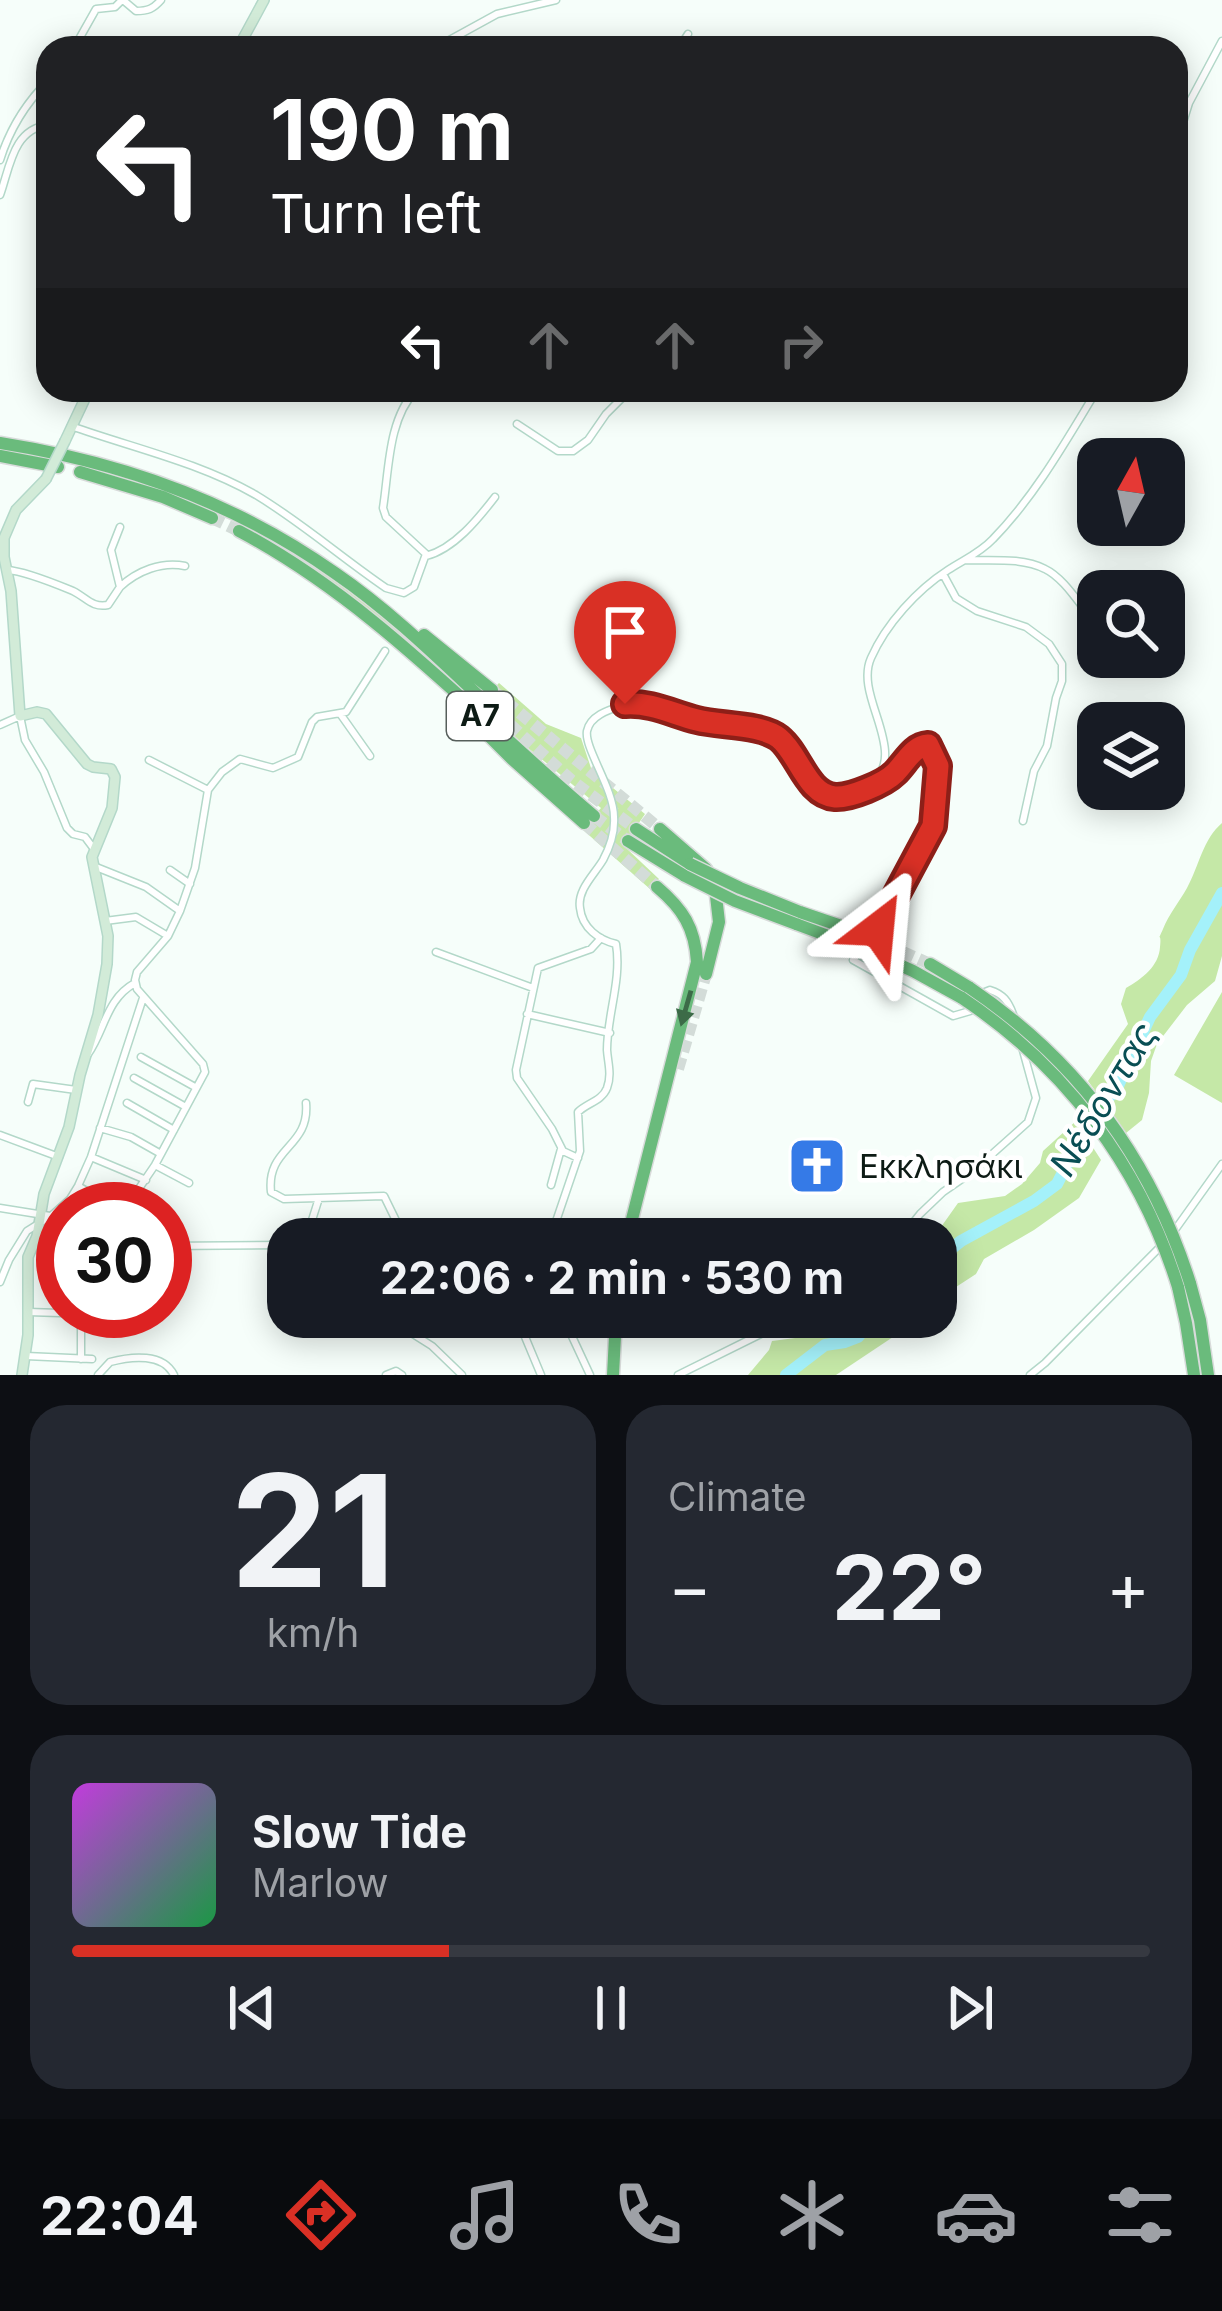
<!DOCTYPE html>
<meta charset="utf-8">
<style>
:root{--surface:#171b24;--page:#242831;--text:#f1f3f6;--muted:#9ea1a6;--line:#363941;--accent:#d93025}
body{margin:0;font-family:Inter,sans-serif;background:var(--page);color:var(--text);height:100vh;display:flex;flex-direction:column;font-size:45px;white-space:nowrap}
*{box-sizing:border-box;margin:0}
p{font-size:39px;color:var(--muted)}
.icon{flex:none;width:66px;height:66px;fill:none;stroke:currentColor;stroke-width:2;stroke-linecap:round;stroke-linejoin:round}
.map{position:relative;height:1375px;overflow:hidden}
.sheet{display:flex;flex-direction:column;gap:30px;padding:30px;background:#0d0f14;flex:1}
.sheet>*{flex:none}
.top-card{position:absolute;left:36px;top:36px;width:1152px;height:366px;border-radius:36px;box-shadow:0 6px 30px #0003;background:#202124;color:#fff;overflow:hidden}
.needle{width:78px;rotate:8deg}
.buttons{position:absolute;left:1077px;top:438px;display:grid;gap:24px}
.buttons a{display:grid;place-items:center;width:108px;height:108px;border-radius:24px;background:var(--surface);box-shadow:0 6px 30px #0003;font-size:60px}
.speed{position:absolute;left:36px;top:1182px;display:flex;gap:24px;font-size:60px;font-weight:700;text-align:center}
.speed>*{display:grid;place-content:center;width:156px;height:156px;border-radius:50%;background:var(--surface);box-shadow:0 6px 30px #0003;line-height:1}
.speed .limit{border:18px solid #d22;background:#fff;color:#111}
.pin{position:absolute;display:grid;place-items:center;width:102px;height:102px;color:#fff;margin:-123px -51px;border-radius:50% 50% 50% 0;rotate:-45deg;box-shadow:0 0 12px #0007}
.pin .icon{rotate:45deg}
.me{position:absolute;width:132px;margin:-66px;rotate:29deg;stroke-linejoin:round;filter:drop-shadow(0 0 9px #0008)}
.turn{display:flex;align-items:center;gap:42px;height:252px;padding:0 36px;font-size:54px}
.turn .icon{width:156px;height:156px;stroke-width:2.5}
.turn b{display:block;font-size:84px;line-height:102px}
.lanes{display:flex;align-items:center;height:114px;padding:0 36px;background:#0003;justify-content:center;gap:60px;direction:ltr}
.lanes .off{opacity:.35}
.big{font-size:90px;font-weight:700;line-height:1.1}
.sheet .card{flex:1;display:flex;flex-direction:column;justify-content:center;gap:18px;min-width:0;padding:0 42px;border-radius:36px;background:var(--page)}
.sheet .dial{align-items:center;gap:0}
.dial b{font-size:156px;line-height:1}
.song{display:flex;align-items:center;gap:36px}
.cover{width:144px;height:144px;border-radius:18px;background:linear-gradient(135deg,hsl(290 70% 55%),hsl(140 70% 35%))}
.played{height:12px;border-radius:6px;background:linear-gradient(90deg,var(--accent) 35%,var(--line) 35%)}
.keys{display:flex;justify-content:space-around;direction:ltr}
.heat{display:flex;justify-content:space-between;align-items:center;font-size:66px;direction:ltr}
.sheet .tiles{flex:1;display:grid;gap:30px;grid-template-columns:1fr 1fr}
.card:last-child{grid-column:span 2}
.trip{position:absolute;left:267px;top:1218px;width:690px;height:120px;border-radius:36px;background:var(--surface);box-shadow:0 6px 30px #0003;font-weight:700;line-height:120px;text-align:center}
.menu{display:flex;height:192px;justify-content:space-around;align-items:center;background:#090b0e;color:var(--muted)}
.menu .icon{width:84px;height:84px}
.menu .active{color:var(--accent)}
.menu b{font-size:54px;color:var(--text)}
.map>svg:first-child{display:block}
</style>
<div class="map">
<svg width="1222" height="1375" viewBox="0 0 1222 1375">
<rect width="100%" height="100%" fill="#f6fefa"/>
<path fill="#c5e8a7" d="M 242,523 C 334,574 403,631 480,703 L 499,683 L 546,724 L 581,738 L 592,771 L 645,814 L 632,833 C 697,879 773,904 846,933 L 845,937 C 765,908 702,882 630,837 L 624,846 L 659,879 L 650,889 L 582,829 L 601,808 L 477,706 L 414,647 L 350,594 L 307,564 L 240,526 Z
M 1222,823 L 1222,956 L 1215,981 L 1187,1005 L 1157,1044 L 1151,1061 L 1149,1093 L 1142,1120 L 1126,1133 L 1088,1081 L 1128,1024 L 1121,1004 L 1126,988 C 1142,979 1159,966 1160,947 C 1162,929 1156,945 1163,929 C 1169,914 1179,902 1187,888 C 1199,866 1203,839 1222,823 Z
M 1222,992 L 1222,1103 L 1174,1075 Z
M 1076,1121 L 1101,1160 L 1079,1198 L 1034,1230 L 984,1259 L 976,1274 L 936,1300 L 936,1239 L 921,1239 L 941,1227 L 958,1203 L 1005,1196 L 1022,1184 L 1040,1163 L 1043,1151 Z
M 823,1317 L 917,1317 L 908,1327 L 836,1375 L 748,1375 L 769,1350 L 772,1341 L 803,1337 Z"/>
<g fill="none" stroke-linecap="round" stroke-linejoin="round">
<path stroke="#a4f1fa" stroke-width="12" d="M 936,1261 L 961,1241 L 1034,1201 L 1057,1184 L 1090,1120 L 1117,1088 L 1150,1017 L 1181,975 L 1190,950 L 1222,893
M 786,1375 L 825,1345 L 845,1342 L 858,1337 L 874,1317"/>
<path stroke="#d3dcd8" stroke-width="12" stroke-dasharray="12 6" stroke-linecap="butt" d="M 212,518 L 239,531
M 492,690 L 660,829
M 483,700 L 571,780 L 636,829
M 594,816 L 628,841
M 584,823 L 657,887
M 853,930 L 930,964
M 839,940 L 873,953
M 678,1069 L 706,974"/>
<defs>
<path id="street" d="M 123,0 L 136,11 C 148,11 153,9 161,0
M 74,48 L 96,9 L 115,7 L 122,0
M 435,48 L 497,14 L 556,0
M 679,48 L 688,34
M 1176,145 L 1189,103 L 1222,41
M 0,160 C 10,128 25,104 48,81
M 0,195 C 10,167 13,129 48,125
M 517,424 L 558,451 L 573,451 L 588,440 L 606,414 L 630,390
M 71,426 C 133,448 198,462 256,495 C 301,522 342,558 386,588 L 404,593 L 414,587 L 426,554 L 386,517 L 383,508 C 389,470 388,419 416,390
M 426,556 C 454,549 478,519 495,497
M 965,560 C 990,561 1022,557 1045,569 C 1064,578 1079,604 1093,620
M 7,570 C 25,571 56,584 73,591 C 87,598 92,608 108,605 L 120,587 L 111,550 L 120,527
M 943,574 L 956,598 L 977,611 L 1026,627 L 1049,644 L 1062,664 L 1062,681 L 1056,698 L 1047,746 L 1034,771 L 1023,821
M 120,587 C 137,571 162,561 185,566
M 341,715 L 370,756
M 0,725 L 20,716 L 25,740 L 44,772 L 67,828 L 73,834 L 85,837 L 94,849
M 149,760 L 208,790
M 873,785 C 900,776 907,748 928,745 L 938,766 L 933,826 L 885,919 L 853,960 L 953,1016 L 970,1011 L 985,992 L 990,990 C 1003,994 1008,1001 1013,1014 L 1036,1098 L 1028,1122 L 972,1172 L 943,1192 L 920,1214 L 900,1239
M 96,867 L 146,887 L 180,911
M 170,870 L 190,884
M 105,921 L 136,917 L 168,936
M 436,952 L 533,988
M 527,1014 L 610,1033
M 88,1054 C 105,1030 106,999 135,983
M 141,1057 L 195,1087
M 134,1078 L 186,1107
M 28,1102 L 33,1084 L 76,1090
M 127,1103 L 174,1130
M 306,1103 C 310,1148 266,1147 271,1192 L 284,1199 L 384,1196 L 405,1239
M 100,1128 L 131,1137 L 161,1154
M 0,1135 L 59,1157
M 91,1157 L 146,1180
M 578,1158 L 563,1151 L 552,1129 L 517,1078 L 516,1070 L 538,968 L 591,949 L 601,938
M 155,1165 L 189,1183
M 551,1185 L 561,1149
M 78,1186 L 117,1209
M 0,1208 L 50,1216 L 63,1225
M 125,1209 L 155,1165 L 205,1072 L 203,1064 L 137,989 L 135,980 L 137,972 L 168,936 L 180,911 L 195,868 L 208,790 L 222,772 L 240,759 L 273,768 L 298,757 L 312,722 L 317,717 L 346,712 L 385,651
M 554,1231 L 579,1236
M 1172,1234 L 1222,1164
M 306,1239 L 319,1198
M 550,1239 L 580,1151 L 578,1112 C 587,1103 602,1101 607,1088 C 612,1074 608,1064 607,1050 C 607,1015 622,980 616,944 C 599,940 582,928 580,908 C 577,890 594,875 603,860 C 610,847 615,832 614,817 C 614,789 584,748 587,731 C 590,716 608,710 621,706 C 629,704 632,703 639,704 C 661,705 680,716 701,721 C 723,726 752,724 772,734 C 808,752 813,827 868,787 C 913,754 853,698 871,658 C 886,624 917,590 948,570 C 963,560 980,553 993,539 C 1035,496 1066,441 1097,390
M 165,1246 L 288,1245
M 0,1282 L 9,1260 L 27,1231 L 51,1216 L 70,1199 L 78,1186 L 91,1157 L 143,998
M 28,1312 L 92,1314
M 386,1317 L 432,1346 L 462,1375
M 526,1317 L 523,1332 L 541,1375
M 563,1317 L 590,1375
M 26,1356 L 92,1359
M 81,1359 L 81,1314
M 98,1375 L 110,1362 C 132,1356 163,1353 174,1375
M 386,1375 L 396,1371 L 402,1375
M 678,1375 L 795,1317
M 1030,1375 L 1045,1363 L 1163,1244"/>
<path id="secondary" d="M 238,48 L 264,0
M 65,441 L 89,390
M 22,1375 L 28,1335 L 28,1257 L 37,1236 L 44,1194 L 69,1127 L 80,1075 L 98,1015 L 107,964 L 108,936 L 92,857 L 112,808 L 115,777 L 111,769 L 93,767 L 87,764 L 46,714 L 37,712 L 20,716 L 11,591 L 4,557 L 4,538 L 16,510 L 46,479"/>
<path id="highway" d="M 0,443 C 120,462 235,502 335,573 C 389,610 435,655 483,700
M 0,456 L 58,467
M 80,472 L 163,497 L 212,518
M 239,531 C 375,603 477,718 594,816
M 424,635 L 492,690
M 470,717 L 512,759 L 584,823
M 636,829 L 690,864
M 660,829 L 706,869
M 628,841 L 685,876
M 800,912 L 853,930
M 796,924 L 839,940
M 873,953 L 913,971 L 962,998
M 930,964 L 970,988
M 706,974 L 719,922 L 715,887
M 627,1239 L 697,962 C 695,928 683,909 657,887
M 1190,1283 L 1200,1320 L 1208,1375
M 1178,1287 L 1186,1323 L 1194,1375
M 613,1375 L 616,1317"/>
</defs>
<use href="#street" stroke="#b3d8c9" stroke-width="9"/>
<use href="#secondary" stroke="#b3d8c9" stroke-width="12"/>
<use href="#highway" stroke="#d8dbda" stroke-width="15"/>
<use href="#street" stroke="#fff" stroke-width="6"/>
<use href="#secondary" stroke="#d2ebd8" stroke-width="9"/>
<use href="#highway" stroke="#6abb7c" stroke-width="12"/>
<defs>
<path id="secondary-bridge" d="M 46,479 L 65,441"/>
<path id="highway-bridge" d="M 690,864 L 740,888 L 800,912
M 685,876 L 735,901 L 796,924
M 970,988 C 1077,1060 1151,1160 1190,1283
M 962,998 C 1067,1068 1141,1168 1178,1287"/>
</defs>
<use href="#secondary-bridge" stroke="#b3d8c9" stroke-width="12" stroke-linecap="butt"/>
<use href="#highway-bridge" stroke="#d8dbda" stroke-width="15" stroke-linecap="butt"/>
<use href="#secondary-bridge" stroke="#d2ebd8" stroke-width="9"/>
<use href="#highway-bridge" stroke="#6abb7c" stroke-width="12"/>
</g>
<defs><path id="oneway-solid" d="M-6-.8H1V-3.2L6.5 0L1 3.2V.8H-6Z" transform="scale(3)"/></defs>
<use fill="#3c6b48" href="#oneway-solid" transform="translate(686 1008) rotate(106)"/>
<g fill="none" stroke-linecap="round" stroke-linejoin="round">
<defs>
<path id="route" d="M 625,704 C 651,702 673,714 697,720 C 720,726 761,724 779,738 C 799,754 807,795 835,797 C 850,798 884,784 895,773 C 906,762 913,746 928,745 L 938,766 L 933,826 L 878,929"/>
</defs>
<use href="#route" stroke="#8d1f18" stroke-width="30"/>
<use href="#route" stroke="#d93025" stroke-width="21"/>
</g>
<defs>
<symbol id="church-square" viewBox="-11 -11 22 22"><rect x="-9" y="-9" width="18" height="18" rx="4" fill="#357ae7" stroke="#fff"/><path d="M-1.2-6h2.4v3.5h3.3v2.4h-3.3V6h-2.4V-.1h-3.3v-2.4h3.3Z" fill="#fff"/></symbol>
</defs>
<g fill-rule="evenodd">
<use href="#church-square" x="784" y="1133" width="66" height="66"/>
</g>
<g text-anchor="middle" stroke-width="9" stroke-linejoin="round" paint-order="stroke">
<rect fill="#fff" stroke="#565f5b" stroke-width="3" x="447" y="692" width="66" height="48" rx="9"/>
<g font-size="30" font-weight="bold" fill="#0d1b15">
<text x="480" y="726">Α7</text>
</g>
<g font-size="33" fill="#0d1b15" stroke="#fff" text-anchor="start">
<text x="859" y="1178">Εκκλησάκι</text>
</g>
<g font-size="36" font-style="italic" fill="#094e54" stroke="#fff">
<text transform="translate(1103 1099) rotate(-59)" y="13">Νέδoντας</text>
</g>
</g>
</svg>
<div class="buttons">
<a><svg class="needle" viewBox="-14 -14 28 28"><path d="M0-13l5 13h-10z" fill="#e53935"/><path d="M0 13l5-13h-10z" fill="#9ea1a6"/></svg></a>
<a><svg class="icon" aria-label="search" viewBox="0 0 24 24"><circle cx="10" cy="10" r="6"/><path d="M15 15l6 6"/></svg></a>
<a><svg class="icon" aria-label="layers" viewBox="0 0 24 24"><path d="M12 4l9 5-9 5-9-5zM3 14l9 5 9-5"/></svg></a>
</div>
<div class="speed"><div class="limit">30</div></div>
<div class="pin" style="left:625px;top:704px;background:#d93025"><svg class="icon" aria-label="arrive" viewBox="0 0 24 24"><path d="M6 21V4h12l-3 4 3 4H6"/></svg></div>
<svg class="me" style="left:878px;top:929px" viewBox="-20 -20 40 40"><path d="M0-17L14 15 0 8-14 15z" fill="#d93025" stroke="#fff" stroke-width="4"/></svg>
<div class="trip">22:06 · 2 min · 530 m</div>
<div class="top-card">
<div class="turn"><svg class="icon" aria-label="left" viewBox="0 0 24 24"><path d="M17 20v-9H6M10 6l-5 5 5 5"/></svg><div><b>190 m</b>Turn left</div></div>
<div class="lanes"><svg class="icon" aria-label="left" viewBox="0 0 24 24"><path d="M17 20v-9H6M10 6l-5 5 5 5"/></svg><svg class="icon off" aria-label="ahead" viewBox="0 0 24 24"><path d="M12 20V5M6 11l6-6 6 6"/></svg><svg class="icon off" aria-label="ahead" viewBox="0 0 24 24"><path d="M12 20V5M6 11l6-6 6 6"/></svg><svg class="icon off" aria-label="right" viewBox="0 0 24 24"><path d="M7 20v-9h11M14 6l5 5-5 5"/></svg></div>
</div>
</div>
<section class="sheet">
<div class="tiles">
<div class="card dial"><b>21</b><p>km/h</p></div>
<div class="card"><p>Climate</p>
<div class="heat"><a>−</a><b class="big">22°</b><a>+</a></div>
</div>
<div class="card">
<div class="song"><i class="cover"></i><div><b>Slow Tide</b><p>Marlow</p></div></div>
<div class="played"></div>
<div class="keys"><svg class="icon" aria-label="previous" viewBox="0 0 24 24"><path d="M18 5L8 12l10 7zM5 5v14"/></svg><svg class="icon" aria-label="pause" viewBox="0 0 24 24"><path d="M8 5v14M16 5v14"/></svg><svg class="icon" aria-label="next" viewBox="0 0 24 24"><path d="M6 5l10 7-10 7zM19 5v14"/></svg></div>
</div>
</div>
</section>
<nav class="menu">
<b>22:04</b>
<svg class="icon active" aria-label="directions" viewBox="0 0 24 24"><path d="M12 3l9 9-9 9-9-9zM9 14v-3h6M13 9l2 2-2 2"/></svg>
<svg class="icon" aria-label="music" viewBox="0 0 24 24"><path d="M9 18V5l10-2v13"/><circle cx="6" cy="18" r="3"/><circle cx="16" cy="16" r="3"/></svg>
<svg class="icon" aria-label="phone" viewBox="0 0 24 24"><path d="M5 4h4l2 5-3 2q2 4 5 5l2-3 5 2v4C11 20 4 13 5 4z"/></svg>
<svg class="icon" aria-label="climate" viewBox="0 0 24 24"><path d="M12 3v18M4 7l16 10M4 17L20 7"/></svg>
<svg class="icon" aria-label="car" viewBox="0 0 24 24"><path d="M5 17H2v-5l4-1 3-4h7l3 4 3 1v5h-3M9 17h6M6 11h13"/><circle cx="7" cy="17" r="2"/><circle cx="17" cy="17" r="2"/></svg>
<svg class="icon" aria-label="filters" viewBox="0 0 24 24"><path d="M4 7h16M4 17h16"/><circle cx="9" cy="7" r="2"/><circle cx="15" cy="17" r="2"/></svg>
</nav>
